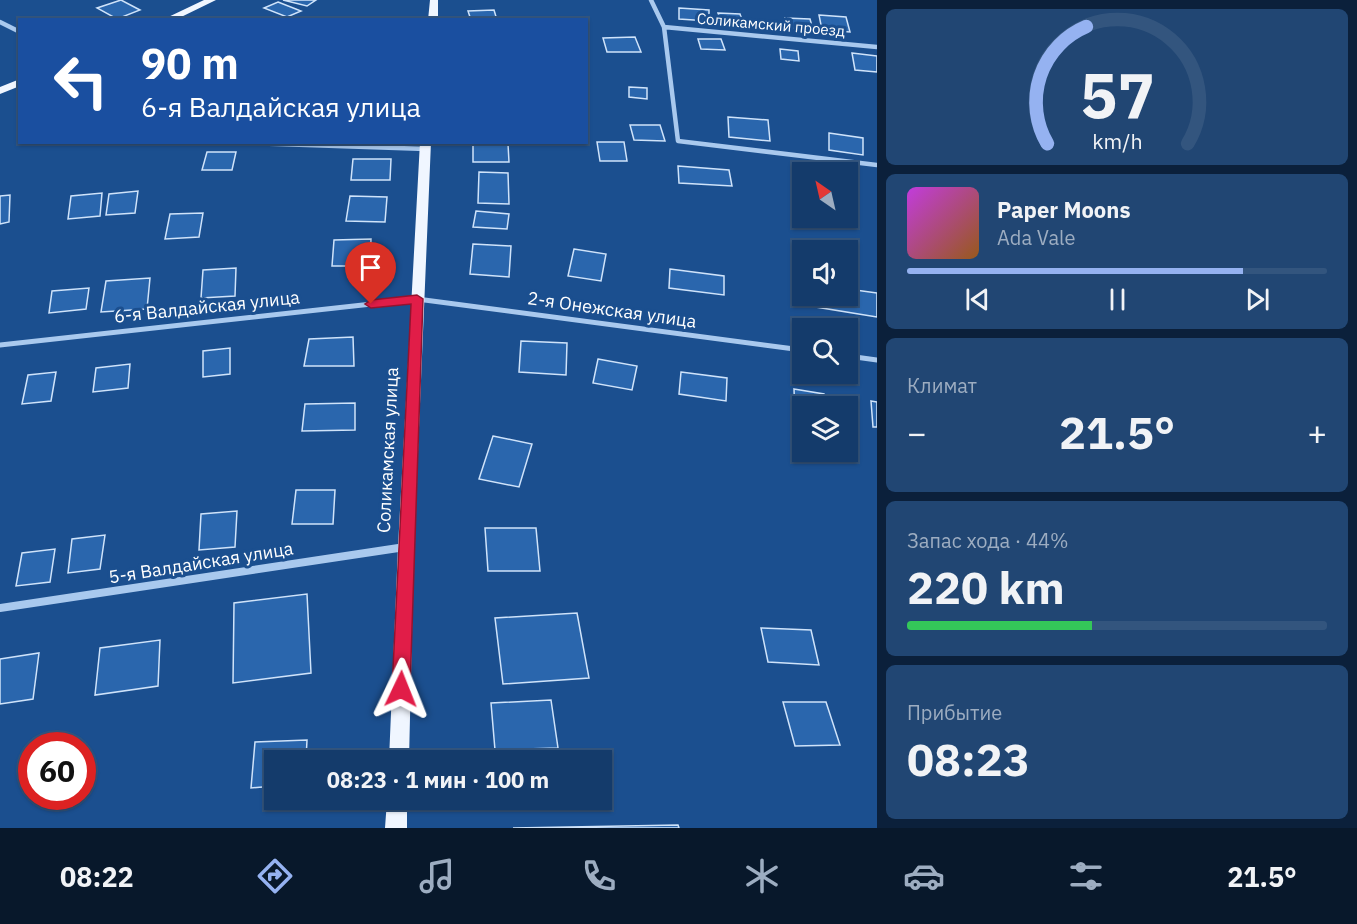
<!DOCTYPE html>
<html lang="ru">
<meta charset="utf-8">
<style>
:root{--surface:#143b6b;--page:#214673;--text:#f1f3f6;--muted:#9dadc1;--line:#33557e;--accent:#95b2f1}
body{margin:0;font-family:"IBM Plex Sans",sans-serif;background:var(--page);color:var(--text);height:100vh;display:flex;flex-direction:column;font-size:22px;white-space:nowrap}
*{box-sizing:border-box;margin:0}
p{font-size:20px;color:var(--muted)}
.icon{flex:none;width:33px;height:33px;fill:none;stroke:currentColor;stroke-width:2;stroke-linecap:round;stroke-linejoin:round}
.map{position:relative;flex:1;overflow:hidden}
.sheet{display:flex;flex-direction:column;gap:9px;padding:9px;background:#0b203b;width:480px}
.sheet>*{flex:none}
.hud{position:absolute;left:18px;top:18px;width:570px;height:126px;border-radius:0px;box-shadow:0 2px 4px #0004,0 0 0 2px var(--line);background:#1a4fa0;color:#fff;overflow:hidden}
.needle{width:39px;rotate:326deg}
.buttons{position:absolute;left:792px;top:162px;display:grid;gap:12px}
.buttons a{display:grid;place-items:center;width:66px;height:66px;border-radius:0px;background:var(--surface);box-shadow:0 2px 4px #0004,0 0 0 2px var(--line);font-size:30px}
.speed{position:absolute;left:18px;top:732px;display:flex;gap:12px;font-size:30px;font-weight:700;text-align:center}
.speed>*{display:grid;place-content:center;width:78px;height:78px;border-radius:50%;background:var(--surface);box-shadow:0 2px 4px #0004,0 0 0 2px var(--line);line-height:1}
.speed .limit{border:9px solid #d22;background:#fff;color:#111}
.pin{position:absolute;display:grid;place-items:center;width:51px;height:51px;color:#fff;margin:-62px -26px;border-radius:50% 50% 50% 0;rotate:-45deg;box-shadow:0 0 6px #0007}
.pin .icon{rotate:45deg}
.me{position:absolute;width:66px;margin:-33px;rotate:2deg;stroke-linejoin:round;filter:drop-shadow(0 0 4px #0008)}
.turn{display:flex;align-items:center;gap:21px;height:126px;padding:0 24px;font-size:27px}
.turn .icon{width:78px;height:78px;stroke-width:2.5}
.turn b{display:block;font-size:42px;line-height:51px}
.big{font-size:45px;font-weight:700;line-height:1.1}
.sheet .card{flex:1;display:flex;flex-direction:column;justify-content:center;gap:9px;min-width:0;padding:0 21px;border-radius:9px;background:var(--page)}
.sheet .dial{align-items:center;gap:0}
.dial svg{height:156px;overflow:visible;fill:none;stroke:var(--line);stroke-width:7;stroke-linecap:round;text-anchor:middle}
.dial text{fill:var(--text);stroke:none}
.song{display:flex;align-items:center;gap:18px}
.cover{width:72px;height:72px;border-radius:9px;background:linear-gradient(135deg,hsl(290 70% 55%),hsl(30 70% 35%))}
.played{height:6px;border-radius:3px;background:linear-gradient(90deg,var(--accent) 80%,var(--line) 80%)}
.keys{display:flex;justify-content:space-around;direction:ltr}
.heat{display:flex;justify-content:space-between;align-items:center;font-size:33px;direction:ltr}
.charge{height:9px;border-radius:4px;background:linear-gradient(90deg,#34c759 44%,var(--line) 0)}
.trip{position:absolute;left:264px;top:750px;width:348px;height:60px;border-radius:0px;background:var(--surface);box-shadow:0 2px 4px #0004,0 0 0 2px var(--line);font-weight:700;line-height:60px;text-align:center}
.tab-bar{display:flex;height:96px;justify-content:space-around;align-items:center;background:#08182b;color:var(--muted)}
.tab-bar .icon{width:42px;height:42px}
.tab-bar .selected{color:var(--accent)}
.tab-bar b{font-size:27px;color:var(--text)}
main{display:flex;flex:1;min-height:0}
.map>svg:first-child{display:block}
</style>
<main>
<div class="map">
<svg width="877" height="828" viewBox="0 0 877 828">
<rect width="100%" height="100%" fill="#1b4f8f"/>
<path fill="#2a66ad" stroke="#cfe3fa" stroke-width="1.5" d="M 121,0 L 140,10 L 117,19 L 97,8 Z
M 283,0 L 316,0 L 307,6 Z
M 278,2 L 301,11 L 287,17 L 264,8 Z
M 679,8 L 709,10 L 709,21 L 679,19 Z
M 494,10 L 497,20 L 471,20 L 468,11 Z
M 718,13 L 740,14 L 743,23 L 721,22 Z
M 819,15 L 846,17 L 850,32 L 822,30 Z
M 785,18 L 810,19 L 813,30 L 787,28 Z
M 635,37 L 641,52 L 607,52 L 603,38 Z
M 698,39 L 721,39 L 725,50 L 701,49 Z
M 780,49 L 798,51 L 799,61 L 781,59 Z
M 852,53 L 877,56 L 877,72 L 855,70 Z
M 629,87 L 647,88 L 647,99 L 629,97 Z
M 728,117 L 768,120 L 770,141 L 729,137 Z
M 630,125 L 660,125 L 665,141 L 634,140 Z
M 829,133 L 863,138 L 863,155 L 829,150 Z
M 597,142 L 624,142 L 627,161 L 600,161 Z
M 473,143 L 508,144 L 509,162 L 473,162 Z
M 207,152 L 236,152 L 232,170 L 202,170 Z
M 353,159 L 391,159 L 390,180 L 351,180 Z
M 678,166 L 729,170 L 732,186 L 679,183 Z
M 479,172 L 508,173 L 509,204 L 478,203 Z
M 138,191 L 135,213 L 106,215 L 109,194 Z
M 102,193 L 100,216 L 68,219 L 71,196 Z
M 10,195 L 9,222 L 0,224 L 0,196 Z
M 350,196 L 387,197 L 385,222 L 346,221 Z
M 476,211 L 509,214 L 507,229 L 473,227 Z
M 203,213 L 199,237 L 165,239 L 170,214 Z
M 371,239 L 370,266 L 332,266 L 334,240 Z
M 473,244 L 511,246 L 509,277 L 470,274 Z
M 574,249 L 606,254 L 601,281 L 568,276 Z
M 236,268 L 235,296 L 201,298 L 203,270 Z
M 670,269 L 724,276 L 724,295 L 669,288 Z
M 150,278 L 147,309 L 101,312 L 106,281 Z
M 89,288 L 86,309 L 49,313 L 52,291 Z
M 848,289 L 877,293 L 877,317 L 816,307 L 816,296 L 848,296 Z
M 353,337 L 354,366 L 304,366 L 309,339 Z
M 521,341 L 567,343 L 566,375 L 519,372 Z
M 230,348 L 230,374 L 203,377 L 203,351 Z
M 598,359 L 637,366 L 632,390 L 593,383 Z
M 130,364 L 128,388 L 93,392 L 96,368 Z
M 56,372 L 51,401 L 22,404 L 28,375 Z
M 681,372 L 727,378 L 726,401 L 679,394 Z
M 794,389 L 824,394 L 825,406 L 802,406 L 802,417 L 795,416 Z
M 871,401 L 877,402 L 877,427 L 873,427 Z
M 355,403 L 355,430 L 302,431 L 305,404 Z
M 493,436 L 532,444 L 519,487 L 479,479 Z
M 296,490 L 335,490 L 333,524 L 292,524 Z
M 237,511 L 235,547 L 199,550 L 201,514 Z
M 485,528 L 536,528 L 540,571 L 488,571 Z
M 105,535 L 100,569 L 68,573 L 72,539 Z
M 55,549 L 50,582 L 16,586 L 22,553 Z
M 307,594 L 311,673 L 233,683 L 234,603 Z
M 577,613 L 589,678 L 503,684 L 495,618 Z
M 761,628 L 811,630 L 819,665 L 768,662 Z
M 160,640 L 158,686 L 95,695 L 100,648 Z
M 39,653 L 33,699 L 0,704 L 0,659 Z
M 551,700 L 558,748 L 495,750 L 491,703 Z
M 783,702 L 826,702 L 840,745 L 795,746 Z
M 307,740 L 306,760 L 274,760 L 274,786 L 251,788 L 255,742 Z
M 678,825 L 679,828 L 513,828 Z"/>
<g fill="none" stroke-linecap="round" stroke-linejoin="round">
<path stroke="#a9c9ee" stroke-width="4.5" d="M 651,0 L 664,27 L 678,141 L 877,165
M 0,22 L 20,32
M 664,27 L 877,47
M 216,142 L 426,149"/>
<path stroke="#a9c9ee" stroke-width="5" d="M 0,345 L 417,299 L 802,350
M 848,356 L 877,360"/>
<path stroke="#a9c9ee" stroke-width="8" d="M 0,608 L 405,547"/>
<path fill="#f0f6ff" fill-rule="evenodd" d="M 204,0 L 216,0 L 175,20 L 162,20 Z
M 430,0 L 438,0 L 438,20 L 428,20 Z
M 20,79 L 20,86 L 0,94 L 0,87 Z
M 420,142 L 431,142 L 414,547 L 409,760 L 389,760 L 398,547 Z
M 387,800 L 407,800 L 407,828 L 385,828 Z"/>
</g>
<path fill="#e11d48" stroke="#92132f" stroke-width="1.5" d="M 417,295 L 423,299 L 410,689 L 407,695 L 401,697 L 395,695 L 392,689 L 411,304 L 371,308 L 365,304 L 371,300 Z"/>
<g text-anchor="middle" stroke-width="6" stroke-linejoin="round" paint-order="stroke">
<g font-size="15" fill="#fff" stroke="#1b4f8f">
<text transform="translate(771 25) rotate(5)" y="5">Соликамский проезд</text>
</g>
<g font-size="18" fill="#fff" stroke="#1b4f8f">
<text transform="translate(207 307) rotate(-6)" y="6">6-я Валдайская улица</text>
<text transform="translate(612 310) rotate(8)" y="6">2-я Онежская улица</text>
<text transform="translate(388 450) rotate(-87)" y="6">Соликамская улица</text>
<text transform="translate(201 563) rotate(-9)" y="6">5-я Валдайская улица</text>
</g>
</g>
</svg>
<div class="buttons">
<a><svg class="needle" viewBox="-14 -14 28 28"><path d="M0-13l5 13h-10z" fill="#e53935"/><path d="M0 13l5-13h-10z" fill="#9dadc1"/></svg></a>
<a><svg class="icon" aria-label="sound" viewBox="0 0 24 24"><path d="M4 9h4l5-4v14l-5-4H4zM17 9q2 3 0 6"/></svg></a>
<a><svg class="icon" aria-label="search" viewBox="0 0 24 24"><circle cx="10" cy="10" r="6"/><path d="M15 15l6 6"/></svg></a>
<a><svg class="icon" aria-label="layers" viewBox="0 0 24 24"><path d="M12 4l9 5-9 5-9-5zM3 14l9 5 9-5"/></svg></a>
</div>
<div class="speed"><div class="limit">60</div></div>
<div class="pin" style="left:371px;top:304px;background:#d93025"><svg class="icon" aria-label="arrive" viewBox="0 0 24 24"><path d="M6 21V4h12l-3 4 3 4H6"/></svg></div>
<svg class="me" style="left:401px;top:689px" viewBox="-20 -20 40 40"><path d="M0-17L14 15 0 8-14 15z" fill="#e11d48" stroke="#fff" stroke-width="4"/></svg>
<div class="trip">08:23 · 1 мин · 100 m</div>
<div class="hud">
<div class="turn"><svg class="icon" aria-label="left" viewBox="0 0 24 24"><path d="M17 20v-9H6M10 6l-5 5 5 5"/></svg><div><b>90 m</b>6-я Валдайская улица</div></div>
</div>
</div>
<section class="sheet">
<div class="card dial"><svg viewBox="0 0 100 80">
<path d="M14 69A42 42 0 1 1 86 69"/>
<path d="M14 69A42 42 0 0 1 34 9" stroke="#95b2f1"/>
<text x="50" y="56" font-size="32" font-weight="700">57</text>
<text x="50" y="72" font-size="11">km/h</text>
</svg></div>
<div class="card">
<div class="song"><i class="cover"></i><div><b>Paper Moons</b><p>Ada Vale</p></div></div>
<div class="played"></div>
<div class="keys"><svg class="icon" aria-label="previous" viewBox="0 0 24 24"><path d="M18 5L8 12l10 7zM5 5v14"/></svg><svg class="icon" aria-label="pause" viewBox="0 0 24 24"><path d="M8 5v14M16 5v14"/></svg><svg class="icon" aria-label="next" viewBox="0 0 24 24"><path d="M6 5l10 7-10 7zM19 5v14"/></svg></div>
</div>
<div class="card"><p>Климат</p>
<div class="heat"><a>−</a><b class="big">21.5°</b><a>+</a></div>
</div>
<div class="card"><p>Запас хода · 44%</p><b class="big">220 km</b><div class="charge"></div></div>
<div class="card"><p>Прибытие</p><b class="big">08:23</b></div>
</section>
</main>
<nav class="tab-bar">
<b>08:22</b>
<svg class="icon selected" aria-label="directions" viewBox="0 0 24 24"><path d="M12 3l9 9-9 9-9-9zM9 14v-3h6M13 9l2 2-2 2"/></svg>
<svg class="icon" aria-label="music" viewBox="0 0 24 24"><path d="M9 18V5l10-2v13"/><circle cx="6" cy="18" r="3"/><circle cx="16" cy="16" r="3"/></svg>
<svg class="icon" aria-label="phone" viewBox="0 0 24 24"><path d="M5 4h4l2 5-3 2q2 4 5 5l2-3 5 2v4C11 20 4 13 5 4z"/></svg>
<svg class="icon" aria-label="climate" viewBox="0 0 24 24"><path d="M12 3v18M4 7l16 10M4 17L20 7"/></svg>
<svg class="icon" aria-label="car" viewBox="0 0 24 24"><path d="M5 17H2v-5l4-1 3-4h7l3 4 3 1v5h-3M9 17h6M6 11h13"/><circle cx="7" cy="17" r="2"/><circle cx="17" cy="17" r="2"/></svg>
<svg class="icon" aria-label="filters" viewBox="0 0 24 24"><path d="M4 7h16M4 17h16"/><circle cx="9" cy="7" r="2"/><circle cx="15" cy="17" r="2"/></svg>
<b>21.5°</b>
</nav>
